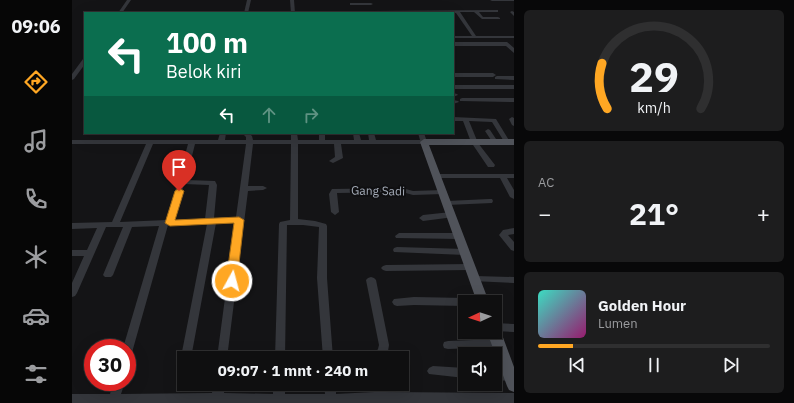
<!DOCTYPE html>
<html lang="id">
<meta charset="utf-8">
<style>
:root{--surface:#0f0f10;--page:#1d1d1e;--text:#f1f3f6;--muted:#9b9c9f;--line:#2f2f30;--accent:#ffa723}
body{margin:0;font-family:"IBM Plex Sans",sans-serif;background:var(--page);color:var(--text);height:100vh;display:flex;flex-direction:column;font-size:15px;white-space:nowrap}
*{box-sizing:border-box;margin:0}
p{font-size:13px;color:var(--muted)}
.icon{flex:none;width:22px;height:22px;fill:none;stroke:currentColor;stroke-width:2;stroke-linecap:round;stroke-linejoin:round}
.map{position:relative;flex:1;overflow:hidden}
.sheet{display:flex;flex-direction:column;gap:10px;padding:10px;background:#080809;width:280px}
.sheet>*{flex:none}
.hud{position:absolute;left:12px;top:12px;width:370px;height:122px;border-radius:0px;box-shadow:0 4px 16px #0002,0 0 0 1px var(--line);background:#0b6e4f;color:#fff;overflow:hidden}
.needle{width:26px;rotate:267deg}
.controls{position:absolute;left:386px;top:295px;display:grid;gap:8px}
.controls a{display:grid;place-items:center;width:44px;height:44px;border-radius:0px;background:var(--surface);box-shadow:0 4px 16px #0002,0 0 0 1px var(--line);font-size:20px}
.speed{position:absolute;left:12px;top:339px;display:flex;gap:8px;font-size:20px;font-weight:700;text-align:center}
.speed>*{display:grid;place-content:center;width:52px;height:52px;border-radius:50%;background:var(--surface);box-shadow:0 4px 16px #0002,0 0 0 1px var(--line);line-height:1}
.speed .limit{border:6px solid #d22;background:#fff;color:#111}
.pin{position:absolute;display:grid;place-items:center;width:34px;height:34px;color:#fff;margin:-41px -17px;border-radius:50% 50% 50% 0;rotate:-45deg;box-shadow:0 0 4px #0007}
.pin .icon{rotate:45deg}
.me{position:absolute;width:44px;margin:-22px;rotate:7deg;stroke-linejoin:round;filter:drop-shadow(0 0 3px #0008)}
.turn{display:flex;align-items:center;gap:14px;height:84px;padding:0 16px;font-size:18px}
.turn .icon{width:52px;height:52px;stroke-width:2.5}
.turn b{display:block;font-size:28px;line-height:34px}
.lanes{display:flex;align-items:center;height:38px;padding:0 16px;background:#0003;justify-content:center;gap:20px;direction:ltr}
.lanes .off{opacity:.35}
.big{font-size:30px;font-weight:700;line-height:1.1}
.sheet .widget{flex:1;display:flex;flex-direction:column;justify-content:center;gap:6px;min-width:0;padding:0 14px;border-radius:6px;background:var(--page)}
.sheet .dial{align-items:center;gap:0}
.dial svg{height:104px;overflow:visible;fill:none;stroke:var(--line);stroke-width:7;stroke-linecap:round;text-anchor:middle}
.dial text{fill:var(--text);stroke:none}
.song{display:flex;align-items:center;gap:12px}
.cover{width:48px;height:48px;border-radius:6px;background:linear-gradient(135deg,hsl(170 70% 55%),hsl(320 70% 35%))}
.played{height:4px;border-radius:2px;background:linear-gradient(90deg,var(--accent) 15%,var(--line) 15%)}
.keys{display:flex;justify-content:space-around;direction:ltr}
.heat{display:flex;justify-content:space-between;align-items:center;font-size:22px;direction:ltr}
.trip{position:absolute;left:105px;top:351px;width:232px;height:40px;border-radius:0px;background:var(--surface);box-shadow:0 4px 16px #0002,0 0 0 1px var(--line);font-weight:700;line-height:40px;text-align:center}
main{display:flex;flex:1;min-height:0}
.tab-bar{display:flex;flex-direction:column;width:72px;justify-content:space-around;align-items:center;background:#060606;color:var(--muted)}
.tab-bar .icon{width:28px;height:28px}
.tab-bar .current{color:var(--accent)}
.tab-bar b{font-size:18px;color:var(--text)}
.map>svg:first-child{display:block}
</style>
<main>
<nav class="tab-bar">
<b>09:06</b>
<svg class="icon current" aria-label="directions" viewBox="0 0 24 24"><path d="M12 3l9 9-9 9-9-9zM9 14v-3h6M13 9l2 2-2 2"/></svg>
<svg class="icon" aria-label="music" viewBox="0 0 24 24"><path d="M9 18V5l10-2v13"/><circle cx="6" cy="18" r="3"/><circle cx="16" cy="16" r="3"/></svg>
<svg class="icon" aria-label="phone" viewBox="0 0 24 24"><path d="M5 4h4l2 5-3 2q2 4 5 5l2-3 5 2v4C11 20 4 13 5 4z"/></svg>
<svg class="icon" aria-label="climate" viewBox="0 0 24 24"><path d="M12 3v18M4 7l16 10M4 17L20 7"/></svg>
<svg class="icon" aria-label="car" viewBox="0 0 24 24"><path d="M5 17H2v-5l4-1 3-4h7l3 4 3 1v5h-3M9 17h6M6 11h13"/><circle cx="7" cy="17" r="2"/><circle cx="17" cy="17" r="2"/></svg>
<svg class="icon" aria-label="filters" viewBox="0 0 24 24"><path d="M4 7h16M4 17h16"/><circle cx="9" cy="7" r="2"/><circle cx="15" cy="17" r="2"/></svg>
</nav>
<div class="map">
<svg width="442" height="403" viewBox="0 0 442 403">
<rect width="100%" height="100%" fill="#141416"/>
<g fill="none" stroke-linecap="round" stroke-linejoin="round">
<path fill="#34363b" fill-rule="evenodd" d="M 55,0 L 59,0 L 50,13 L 46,13 Z
M 175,0 L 179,0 L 176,13 L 172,13 Z
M 218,0 L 222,0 L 223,13 L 219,13 Z
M 418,0 L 442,0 L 442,1 L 420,1 Z
M 280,3 L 299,3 L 301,4 L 299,5 L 278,5 L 278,3 Z
M 424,10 L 426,10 L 426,12 L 407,12 L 411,17 L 426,17 L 428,18 L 428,19 L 410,19 L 402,12 L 388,12 L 404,36 L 442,36 L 442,38 L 381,38 L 381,36 L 400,36 L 384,13 L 299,12 L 301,11 Z
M 440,11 L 442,12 L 442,16 L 438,12 Z
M 381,42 L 435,42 L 442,48 L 442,53 L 434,46 L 381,46 Z
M 13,58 L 13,64 L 2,79 L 0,80 L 0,74 L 11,59 Z
M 381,73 L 421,73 L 424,75 L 421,77 L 381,77 Z
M 425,76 L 442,76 L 442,80 L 423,79 L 423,77 Z
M 381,85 L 442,85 L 442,89 L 381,89 Z
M 381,93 L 385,94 L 386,95 L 381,97 Z
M 390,98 L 442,98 L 442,102 L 388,101 L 388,99 Z
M 381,100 L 386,101 L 387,102 L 381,104 Z
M 381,117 L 424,119 L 438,142 L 437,143 L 433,143 L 420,122 L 397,121 L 406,143 L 423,165 L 422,167 L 416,167 L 399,142 L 391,121 L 381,121 Z
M 440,117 L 442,118 L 442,126 L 440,125 L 437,119 Z
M 416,129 L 418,130 L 426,142 L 425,143 L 423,144 L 421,143 L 413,131 Z
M 148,133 L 154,133 L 153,140 L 174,140 L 174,137 L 170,133 L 177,133 L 180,136 L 181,140 L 219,140 L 219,133 L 225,133 L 226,140 L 247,140 L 247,133 L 253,133 L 253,140 L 282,140 L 281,133 L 287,133 L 289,140 L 297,140 L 296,133 L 302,133 L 304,140 L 348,140 L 346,133 L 352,133 L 355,142 L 352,144 L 269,144 L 271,158 L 261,163 L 257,161 L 263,157 L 262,144 L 226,144 L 226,219 L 243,221 L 254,224 L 255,226 L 255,278 L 261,358 L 251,358 L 245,278 L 247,227 L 231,225 L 215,225 L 213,358 L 203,358 L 207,224 L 208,222 L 218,220 L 219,144 L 181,144 L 176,186 L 191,186 L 195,188 L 191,190 L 176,191 L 155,358 L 145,358 L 163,223 L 144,223 L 119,358 L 112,358 L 112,361 L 109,357 L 135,224 L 96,225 L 59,356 L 55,357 L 55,348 L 51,348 L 87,226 L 60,227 L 41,275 L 39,277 L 33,277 L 31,275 L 51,227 L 34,227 L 5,293 L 3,296 L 0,297 L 0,283 L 12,256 L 0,256 L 0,250 L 15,250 L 25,228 L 0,229 L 0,223 L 40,222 L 74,144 L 0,144 L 0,140 L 146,140 ZM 81,144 L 116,144 L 95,220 L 48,222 ZM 123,144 L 174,144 L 164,217 L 142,218 L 145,185 L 143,181 L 114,180 ZM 112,184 L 137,185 L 133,219 L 103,220 Z
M 362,174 L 442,174 L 442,178 L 435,178 L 442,190 L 442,199 L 438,197 L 428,178 L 362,178 L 361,176 Z
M 330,188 L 341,191 L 371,190 L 375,192 L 371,194 L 341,195 L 330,192 L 265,193 L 267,212 L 263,215 L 259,212 L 257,194 L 260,189 Z
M 417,199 L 420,199 L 421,201 L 420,203 L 375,205 L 371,203 L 375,201 Z
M 379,212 L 383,215 L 382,217 L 351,221 L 347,218 L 351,215 Z
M 442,228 L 442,234 L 436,235 L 442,242 L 442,251 L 439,250 L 427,235 L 431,230 Z
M 327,233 L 387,233 L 391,236 L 387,239 L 324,238 L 323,236 Z
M 325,247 L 393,249 L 396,250 L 397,252 L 396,254 L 393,255 L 322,252 L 321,250 L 322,248 Z
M 398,264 L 401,265 L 403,267 L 401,269 L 398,270 L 314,271 L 311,270 L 309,268 L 311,266 L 314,265 Z
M 403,276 L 442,277 L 442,283 L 400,281 L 398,279 L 400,277 Z
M 299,277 L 302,278 L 304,280 L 317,345 L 316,351 L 312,358 L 300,358 L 306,349 L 307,345 L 294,280 L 296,278 Z
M 342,297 L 393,298 L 396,299 L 398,302 L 393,302 L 393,306 L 342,305 L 325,306 L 322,305 L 320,302 L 322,299 Z
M 423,323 L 442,324 L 442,332 L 423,331 Z
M 426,339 L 430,340 L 431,343 L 430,346 L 426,347 L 376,349 L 372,348 L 371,345 L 372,342 L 376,341 Z
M 361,366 L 393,368 L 393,378 L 357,374 L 355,371 L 357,368 Z
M 423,370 L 442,373 L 442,379 L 438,381 L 423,380 Z
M 41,382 L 53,382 L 49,394 L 140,393 L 141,384 L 153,384 L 152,393 L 201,394 L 201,384 L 213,384 L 213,394 L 253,394 L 252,384 L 264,384 L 264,394 L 302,392 L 301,384 L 313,384 L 314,392 L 442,393 L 442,403 L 0,403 L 0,394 L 38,394 Z"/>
<path fill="#50535a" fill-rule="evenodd" d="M 352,139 L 442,139 L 442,145 L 357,145 L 417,302 L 405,302 L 348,142 Z
M 423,327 L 427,328 L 429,332 L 442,367 L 442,392 L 437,390 L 435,386 L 415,332 L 423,332 Z"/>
</g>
<path fill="#ffa723" stroke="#a66d17" d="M 107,188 L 112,191 L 103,220 L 167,217 L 172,220 L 165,281 L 164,284 L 156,284 L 154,281 L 162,223 L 98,226 L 93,223 L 103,191 Z"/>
<g text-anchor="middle" stroke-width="4" stroke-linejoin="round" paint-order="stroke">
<g font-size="12" fill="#a4abb7" stroke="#0f0f11">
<text transform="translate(306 191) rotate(1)" y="4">Gang Sadi</text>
</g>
</g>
</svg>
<div class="controls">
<a><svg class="needle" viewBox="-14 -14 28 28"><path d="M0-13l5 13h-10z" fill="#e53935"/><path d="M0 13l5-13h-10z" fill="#9b9c9f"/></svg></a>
<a><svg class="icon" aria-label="sound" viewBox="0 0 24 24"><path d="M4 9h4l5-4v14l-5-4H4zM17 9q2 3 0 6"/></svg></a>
</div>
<div class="speed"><div class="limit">30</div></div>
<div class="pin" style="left:107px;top:191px;background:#d93025"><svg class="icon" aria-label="arrive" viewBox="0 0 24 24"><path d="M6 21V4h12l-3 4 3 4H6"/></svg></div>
<svg class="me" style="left:160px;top:281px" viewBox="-20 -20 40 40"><circle r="17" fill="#ffa723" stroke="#fff" stroke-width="3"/><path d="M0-11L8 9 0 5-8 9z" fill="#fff"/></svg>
<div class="trip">09:07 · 1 mnt · 240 m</div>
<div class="hud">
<div class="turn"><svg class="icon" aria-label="left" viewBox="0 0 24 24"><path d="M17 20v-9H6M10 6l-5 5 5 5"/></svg><div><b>100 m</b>Belok kiri</div></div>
<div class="lanes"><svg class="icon" aria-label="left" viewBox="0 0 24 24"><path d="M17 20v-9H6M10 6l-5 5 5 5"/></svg><svg class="icon off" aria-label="ahead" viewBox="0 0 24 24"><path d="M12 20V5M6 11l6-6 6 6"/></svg><svg class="icon off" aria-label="right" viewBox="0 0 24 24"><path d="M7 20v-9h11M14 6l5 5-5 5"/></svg></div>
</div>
</div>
<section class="sheet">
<div class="widget dial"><svg viewBox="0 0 100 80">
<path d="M14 69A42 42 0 1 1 86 69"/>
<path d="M14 69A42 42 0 0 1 10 34" stroke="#ffa723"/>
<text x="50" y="56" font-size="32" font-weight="700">29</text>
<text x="50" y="72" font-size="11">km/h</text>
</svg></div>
<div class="widget"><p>AC</p>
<div class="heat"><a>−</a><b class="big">21°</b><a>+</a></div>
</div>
<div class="widget">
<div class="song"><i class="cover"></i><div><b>Golden Hour</b><p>Lumen</p></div></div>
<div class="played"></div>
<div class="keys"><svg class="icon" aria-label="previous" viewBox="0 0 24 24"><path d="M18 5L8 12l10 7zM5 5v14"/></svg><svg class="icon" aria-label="pause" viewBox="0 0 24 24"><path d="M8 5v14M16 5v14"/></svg><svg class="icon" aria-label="next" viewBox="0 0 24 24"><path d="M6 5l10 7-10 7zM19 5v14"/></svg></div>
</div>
</section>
</main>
